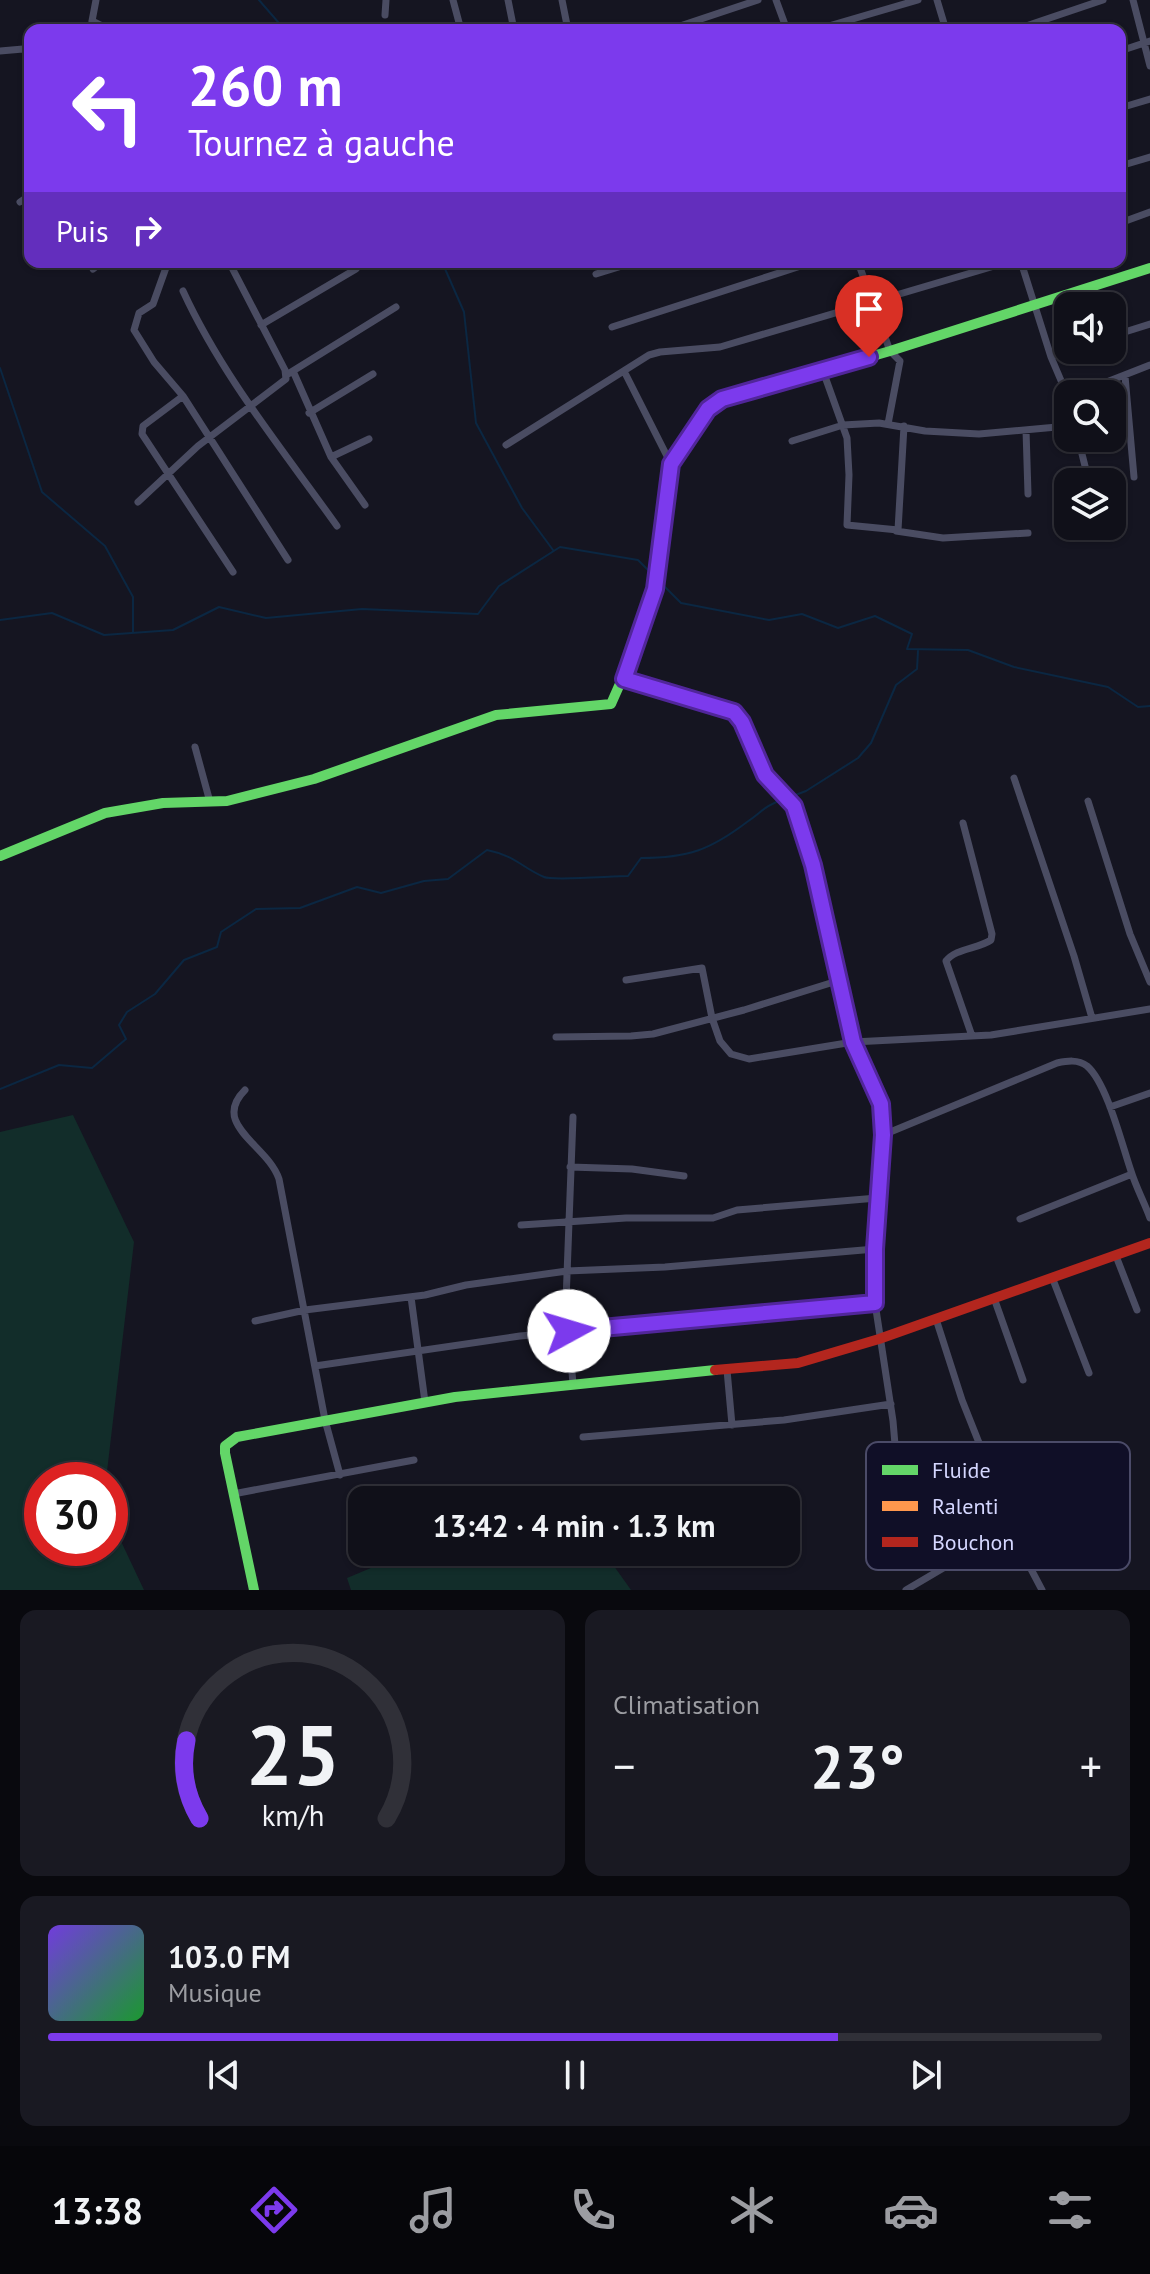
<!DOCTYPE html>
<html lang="fr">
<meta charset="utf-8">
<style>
:root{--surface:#101019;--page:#191922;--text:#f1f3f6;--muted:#9c9da2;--line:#303038;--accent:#7c3aed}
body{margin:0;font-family:"PT Sans",sans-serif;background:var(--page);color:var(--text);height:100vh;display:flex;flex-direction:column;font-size:30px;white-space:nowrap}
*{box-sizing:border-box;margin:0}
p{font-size:26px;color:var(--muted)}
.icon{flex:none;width:44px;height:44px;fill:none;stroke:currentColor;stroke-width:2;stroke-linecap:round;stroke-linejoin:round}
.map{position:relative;height:1590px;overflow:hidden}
.details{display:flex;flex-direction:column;gap:20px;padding:20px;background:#09090e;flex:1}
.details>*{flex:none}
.guide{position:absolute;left:24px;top:24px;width:1102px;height:244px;border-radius:16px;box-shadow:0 2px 6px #0004,0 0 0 2px var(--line);background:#7c3aed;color:#fff;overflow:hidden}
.fabs{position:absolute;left:1054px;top:292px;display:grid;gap:16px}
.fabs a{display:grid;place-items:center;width:72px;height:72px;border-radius:16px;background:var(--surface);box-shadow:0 2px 6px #0004,0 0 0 2px var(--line);font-size:40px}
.speed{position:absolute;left:24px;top:1462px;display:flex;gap:16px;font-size:40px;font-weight:700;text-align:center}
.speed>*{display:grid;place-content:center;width:104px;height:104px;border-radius:50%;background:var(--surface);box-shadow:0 2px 6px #0004,0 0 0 2px var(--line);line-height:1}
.speed .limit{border:12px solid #d22;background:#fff;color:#111}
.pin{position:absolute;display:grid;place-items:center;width:68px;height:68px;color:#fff;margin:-82px -34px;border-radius:50% 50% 50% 0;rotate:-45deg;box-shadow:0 0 8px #0007}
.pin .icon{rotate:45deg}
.me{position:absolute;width:88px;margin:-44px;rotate:84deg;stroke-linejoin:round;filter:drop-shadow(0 0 6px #0008)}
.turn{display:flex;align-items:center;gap:28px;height:168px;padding:0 32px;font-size:36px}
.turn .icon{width:104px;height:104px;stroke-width:2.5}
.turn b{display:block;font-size:56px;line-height:68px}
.then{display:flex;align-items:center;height:76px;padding:0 32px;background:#0003;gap:16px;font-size:30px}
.big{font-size:60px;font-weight:800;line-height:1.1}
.details .widget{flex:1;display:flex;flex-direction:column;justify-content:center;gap:12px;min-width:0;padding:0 28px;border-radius:16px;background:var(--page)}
.details .dial{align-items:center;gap:0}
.dial svg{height:208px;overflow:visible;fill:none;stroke:var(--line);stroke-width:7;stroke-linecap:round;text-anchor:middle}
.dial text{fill:var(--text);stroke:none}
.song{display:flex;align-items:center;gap:24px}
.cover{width:96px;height:96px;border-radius:12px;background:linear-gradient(135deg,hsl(260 70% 55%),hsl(130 70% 35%))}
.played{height:8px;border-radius:4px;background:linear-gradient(90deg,var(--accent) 75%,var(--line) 75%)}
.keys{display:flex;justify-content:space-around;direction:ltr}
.heat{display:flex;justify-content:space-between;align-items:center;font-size:44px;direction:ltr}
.details .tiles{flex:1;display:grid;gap:20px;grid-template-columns:1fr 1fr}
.widget:last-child{grid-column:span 2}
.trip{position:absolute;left:348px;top:1486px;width:452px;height:80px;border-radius:16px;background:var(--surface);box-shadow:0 2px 6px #0004,0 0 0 2px var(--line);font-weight:800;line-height:80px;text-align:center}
.menu{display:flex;height:128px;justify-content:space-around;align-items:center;background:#06060a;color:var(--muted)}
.menu .icon{width:56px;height:56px}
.menu .selected{color:var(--accent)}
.menu b{font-size:36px;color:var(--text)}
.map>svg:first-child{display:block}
</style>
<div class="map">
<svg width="1150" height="1590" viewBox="0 0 1150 1590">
<rect width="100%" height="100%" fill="#151521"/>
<path fill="#122d2a" d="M 73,1115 L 134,1242 L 106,1480 L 42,1480 L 42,1548 L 110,1548 L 110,1518 L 144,1590 L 0,1590 L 0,1132 Z
M 409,1552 L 604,1552 L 631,1590 L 351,1590 L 347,1578 Z"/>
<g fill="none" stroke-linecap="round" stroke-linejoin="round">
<path stroke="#0b2742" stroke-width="2" d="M 259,0 L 285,30
M 442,262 L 464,312 L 476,423 L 522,508 L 553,550
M 0,368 L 42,492 L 105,546 L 133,597 L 133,632
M 661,583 L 681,603 L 769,620 L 802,614 L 838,628 L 875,616 L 912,634 L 907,649 L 968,650 L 1014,667 L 1108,687 L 1138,707 L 1150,706
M 0,620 L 52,613 L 104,635 L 173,630 L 219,607 L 266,618 L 362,609 L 478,614 L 499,586 L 560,547 L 638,560 L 654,576
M 790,797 L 806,791 L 858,758 L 871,743 L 896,685 L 917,669 L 918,651
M 0,1089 L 59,1065 L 92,1068 L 126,1039 L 119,1025 L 127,1012 L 155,994 L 184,960 L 217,947 L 221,932 L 256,909 L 300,908 L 357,887 L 381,893 L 424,881 L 448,879 L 487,850 C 516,856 521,867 544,877 C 553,881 612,876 628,876 L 641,858 C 688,858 710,850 747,822 C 763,811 764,806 784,799"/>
<path stroke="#4a4c62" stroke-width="7" d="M 453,0 L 461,30
M 508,0 L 514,30
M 562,0 L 568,30
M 776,0 L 787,30
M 937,0 L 946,30
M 1133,0 L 1150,66
M 385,15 L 386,0
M 92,21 L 110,30
M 94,30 L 92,21 L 96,0
M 668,30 L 758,0
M 815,30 L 918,0
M 1014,30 L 1103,0
M 0,51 L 23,49 L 30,52
M 1120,51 L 1150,41
M 1120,108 L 1150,99
M 1120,166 L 1150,157
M 20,202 L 30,195
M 1120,223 L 1150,212
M 168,262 L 153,304 L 139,313 L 134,330 L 154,362 L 183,396 L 288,560
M 858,262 L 890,351 L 900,361 L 888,424
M 1021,262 L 1051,357 L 1068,397
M 93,269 L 102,262
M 596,274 L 635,262
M 183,291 C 222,376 283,450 337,526
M 261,325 L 356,269
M 612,327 L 813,262
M 1112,336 L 1150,324
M 1051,357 L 1072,350
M 293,371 L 331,457 L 365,505
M 624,371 L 671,464
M 823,371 L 847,438 L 849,475 L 847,525 L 898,530 L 904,426
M 288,374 L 396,307
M 1125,376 L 1134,477
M 1076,394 L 1150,365
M 183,396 L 143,426 L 142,434 L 233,572
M 309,413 L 373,374
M 1026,430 L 1028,494
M 1078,438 L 1089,482
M 792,441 L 843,425 L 879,423 L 925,431 L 979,434 L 1068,426
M 506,445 L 649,355 L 660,352 L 720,347 L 1008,262
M 331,457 L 369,439
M 138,502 L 198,446 L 286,379 L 285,370 L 229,262
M 896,531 L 943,538 L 1028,533
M 624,679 L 734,712 L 742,722 L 765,775 L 794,806 L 813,865 L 853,1042 L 881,1104 L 883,1135 L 875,1249 L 875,1303 L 893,1421 L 898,1480
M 195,747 L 210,802
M 1014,778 L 1074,956 L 1092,1018
M 1088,801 L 1130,934 L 1150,982
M 963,823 L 992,934 L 991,940 C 978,949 956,948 946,961 L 972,1036
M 626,980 L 702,968 L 712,1018 L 720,1041 L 731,1054 L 749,1059 L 853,1042 L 991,1035 L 1150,1009
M 556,1037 L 631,1036 L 653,1034 L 744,1010 L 837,981
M 245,1090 C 210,1125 268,1145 279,1179 L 325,1420 L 340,1475
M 1110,1107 L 1150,1093
M 573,1117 L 566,1301 L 573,1384
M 883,1135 L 1057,1063 C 1067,1061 1078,1059 1087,1066 C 1107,1083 1122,1145 1131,1171 C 1136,1187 1144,1202 1150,1218
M 570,1167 L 632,1169 L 684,1176
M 1020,1219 L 1132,1174
M 521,1225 L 626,1218 L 713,1218 L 737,1210 L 877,1198
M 1116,1256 L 1137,1310
M 1052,1277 L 1089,1373
M 411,1297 L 425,1402
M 994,1298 L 1023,1380
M 936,1319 L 962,1400 L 991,1473 L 993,1497 L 1042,1590
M 255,1321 L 305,1310 L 425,1295 L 466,1285 L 567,1271 L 665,1267 L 875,1249
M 315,1366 L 520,1336 L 875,1303
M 727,1370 L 732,1425
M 583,1437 L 784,1420 L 891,1404
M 233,1494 L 414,1460
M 906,1590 L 945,1567 L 1015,1537"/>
<path stroke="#63d668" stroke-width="10" d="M 755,390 L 890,351 L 1150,268
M 0,856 L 105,813 L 163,803 L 227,801 L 314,779 L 496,715 L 611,704 L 630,661
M 254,1590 L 225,1453 L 225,1446 L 237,1437 L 455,1397 L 715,1370"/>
<path stroke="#ff974d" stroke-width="10" d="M 630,661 L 655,589 L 671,464 L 714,403 L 755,390"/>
<path stroke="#b3261e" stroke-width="10" d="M 715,1370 L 798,1363 L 879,1339 L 1150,1243"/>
</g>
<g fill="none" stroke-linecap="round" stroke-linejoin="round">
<defs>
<path id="route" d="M 569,1331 L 875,1303 L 875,1249 L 883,1135 L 881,1104 L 853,1042 L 813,865 L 794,806 L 765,775 L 742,722 L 734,712 L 624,679 L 655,589 L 671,464 L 708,409 L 722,399 L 869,357"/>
</defs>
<use href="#route" stroke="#51269a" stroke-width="20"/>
<use href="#route" stroke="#7c3aed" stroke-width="14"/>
</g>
<rect x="866" y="1442" width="264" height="128" rx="12" fill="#100f27" stroke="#4b4b68" stroke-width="2"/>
<rect x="882" y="1465" width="36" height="10" fill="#63d668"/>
<rect x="882" y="1501" width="36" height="10" fill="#ff974d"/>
<rect x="882" y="1537" width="36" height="10" fill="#b3261e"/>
<g font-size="22" fill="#d5d7ff">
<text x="932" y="1478">Fluide</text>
<text x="932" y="1514">Ralenti</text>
<text x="932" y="1550">Bouchon</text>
</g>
</svg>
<div class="fabs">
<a><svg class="icon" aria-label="sound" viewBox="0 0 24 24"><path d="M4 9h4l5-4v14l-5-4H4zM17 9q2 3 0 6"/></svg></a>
<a><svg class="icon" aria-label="search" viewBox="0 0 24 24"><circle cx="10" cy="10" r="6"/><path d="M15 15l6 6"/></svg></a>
<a><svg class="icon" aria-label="layers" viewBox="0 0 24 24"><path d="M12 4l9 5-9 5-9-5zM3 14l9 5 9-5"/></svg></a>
</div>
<div class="speed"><div class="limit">30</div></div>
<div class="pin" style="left:869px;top:357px;background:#d93025"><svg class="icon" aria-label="arrive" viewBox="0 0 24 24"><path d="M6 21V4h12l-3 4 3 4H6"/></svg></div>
<svg class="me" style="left:569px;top:1331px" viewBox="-20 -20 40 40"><circle r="19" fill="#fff"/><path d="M0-13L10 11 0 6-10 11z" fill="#7c3aed"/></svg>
<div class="trip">13:42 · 4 min · 1.3 km</div>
<div class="guide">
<div class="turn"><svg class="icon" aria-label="left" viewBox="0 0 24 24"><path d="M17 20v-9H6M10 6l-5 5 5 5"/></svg><div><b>260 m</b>Tournez à gauche</div></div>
<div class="then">Puis<svg class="icon" aria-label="right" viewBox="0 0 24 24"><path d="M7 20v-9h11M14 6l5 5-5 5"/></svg></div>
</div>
</div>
<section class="details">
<div class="tiles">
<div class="widget dial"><svg viewBox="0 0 100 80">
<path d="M14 69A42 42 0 1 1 86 69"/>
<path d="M14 69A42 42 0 0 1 9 39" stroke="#7c3aed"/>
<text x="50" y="56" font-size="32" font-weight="700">25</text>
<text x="50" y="72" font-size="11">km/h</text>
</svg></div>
<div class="widget"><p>Climatisation</p>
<div class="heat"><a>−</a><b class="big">23°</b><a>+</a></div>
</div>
<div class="widget">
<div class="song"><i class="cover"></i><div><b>103.0 FM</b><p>Musique</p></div></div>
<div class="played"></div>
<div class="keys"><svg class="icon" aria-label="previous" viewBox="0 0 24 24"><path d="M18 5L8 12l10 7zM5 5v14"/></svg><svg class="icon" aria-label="pause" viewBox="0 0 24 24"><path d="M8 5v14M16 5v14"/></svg><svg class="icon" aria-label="next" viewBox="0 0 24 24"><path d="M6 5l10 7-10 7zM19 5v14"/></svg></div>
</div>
</div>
</section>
<nav class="menu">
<b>13:38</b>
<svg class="icon selected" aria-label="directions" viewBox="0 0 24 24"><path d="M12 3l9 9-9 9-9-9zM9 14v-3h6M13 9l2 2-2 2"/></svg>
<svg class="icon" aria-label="music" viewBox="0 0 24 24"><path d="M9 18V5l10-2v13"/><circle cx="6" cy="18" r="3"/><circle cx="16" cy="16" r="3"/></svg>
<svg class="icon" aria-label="phone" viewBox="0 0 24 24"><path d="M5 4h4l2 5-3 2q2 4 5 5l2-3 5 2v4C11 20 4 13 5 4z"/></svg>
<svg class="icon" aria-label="climate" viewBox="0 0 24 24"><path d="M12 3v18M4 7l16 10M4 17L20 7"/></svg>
<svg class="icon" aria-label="car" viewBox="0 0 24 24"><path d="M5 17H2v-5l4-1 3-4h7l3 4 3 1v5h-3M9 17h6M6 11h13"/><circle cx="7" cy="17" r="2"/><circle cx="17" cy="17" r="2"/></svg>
<svg class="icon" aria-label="filters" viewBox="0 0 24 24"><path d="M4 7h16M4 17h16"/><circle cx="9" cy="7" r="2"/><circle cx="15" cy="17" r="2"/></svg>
</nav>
